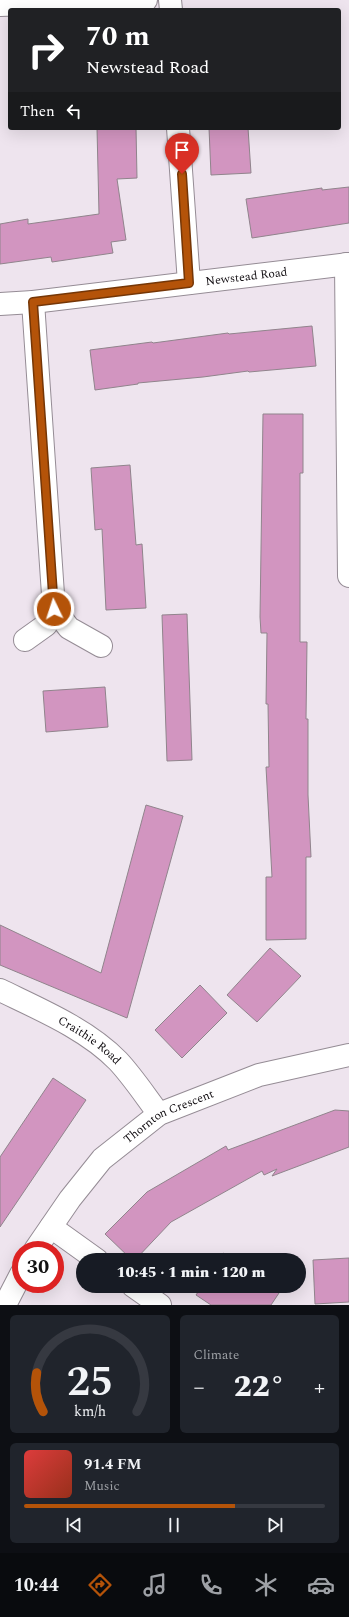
<!DOCTYPE html>
<meta charset="utf-8">
<style>
:root{--surface:#171b24;--page:#20242c;--text:#f1f3f6;--muted:#9ea1a6;--line:#363941;--accent:#b45309}
body{margin:0;font-family:Spectral,serif;background:var(--page);color:var(--text);height:100vh;display:flex;flex-direction:column;font-size:15px;white-space:nowrap}
*{box-sizing:border-box;margin:0}
p{font-size:13px;color:var(--muted)}
.icon{flex:none;width:22px;height:22px;fill:none;stroke:currentColor;stroke-width:2;stroke-linecap:round;stroke-linejoin:round}
.map{position:relative;height:1305px;overflow:hidden}
.details{display:flex;flex-direction:column;gap:10px;padding:10px;background:#0d0f14;flex:1}
.details>*{flex:none}
.guide{position:absolute;left:8px;top:8px;width:333px;height:122px;border-radius:4px;box-shadow:0 4px 16px #0002;background:#202124;color:#fff;overflow:hidden}
.speed{position:absolute;left:12px;top:1241px;display:flex;gap:8px;font-size:20px;font-weight:700;text-align:center}
.speed>*{display:grid;place-content:center;width:52px;height:52px;border-radius:50%;background:var(--surface);box-shadow:0 4px 16px #0002;line-height:1}
.speed .limit{border:6px solid #d22;background:#fff;color:#111}
.pin{position:absolute;display:grid;place-items:center;width:34px;height:34px;color:#fff;margin:-41px -17px;border-radius:50% 50% 50% 0;rotate:-45deg;box-shadow:0 0 4px #0007}
.pin .icon{rotate:45deg}
.me{position:absolute;width:44px;margin:-22px;rotate:356deg;stroke-linejoin:round;filter:drop-shadow(0 0 3px #0008)}
.turn{display:flex;align-items:center;gap:14px;height:84px;padding:0 12px;font-size:18px}
.turn .icon{width:52px;height:52px;stroke-width:2.5}
.turn b{display:block;font-size:28px;line-height:34px}
.then{display:flex;align-items:center;height:38px;padding:0 12px;background:#0003;gap:8px;font-size:15px}
.big{font-size:30px;font-weight:800;line-height:1.1}
.details .widget{flex:1;display:flex;flex-direction:column;justify-content:center;gap:6px;min-width:0;padding:0 14px;border-radius:6px;background:var(--page)}
.details .dial{align-items:center;gap:0}
.dial svg{height:104px;overflow:visible;fill:none;stroke:var(--line);stroke-width:7;stroke-linecap:round;text-anchor:middle}
.dial text{fill:var(--text);stroke:none}
.song{display:flex;align-items:center;gap:12px}
.cover{width:48px;height:48px;border-radius:6px;background:linear-gradient(135deg,hsl(0 70% 55%),hsl(10 70% 35%))}
.played{height:4px;border-radius:2px;background:linear-gradient(90deg,var(--accent) 70%,var(--line) 70%)}
.keys{display:flex;justify-content:space-around;direction:ltr}
.heat{display:flex;justify-content:space-between;align-items:center;font-size:22px;direction:ltr}
.details .tiles{flex:1;display:grid;gap:10px;grid-template-columns:1fr 1fr}
.widget:last-child{grid-column:span 2}
.trip{position:absolute;left:76px;top:1253px;width:230px;height:40px;border-radius:20px;background:var(--surface);box-shadow:0 4px 16px #0002;font-weight:800;line-height:40px;text-align:center}
.menu{display:flex;height:64px;justify-content:space-around;align-items:center;background:#090b0e;color:var(--muted)}
.menu .icon{width:28px;height:28px}
.menu .on{color:var(--accent)}
.menu b{font-size:18px;color:var(--text)}
.map>svg:first-child{display:block}
</style>
<div class="map">
<svg width="349" height="1305" viewBox="0 0 349 1305">
<rect width="100%" height="100%" fill="#eee4ee"/>
<path fill="#d295c0" stroke="#90848c" d="M 97,128 L 136,128 L 137,178 L 117,179 L 126,240 L 111,242 L 113,253 L 52,262 L 51,257 L 0,264 L 0,224 L 28,219 L 28,224 L 99,214 Z
M 209,128 L 248,128 L 251,173 L 211,175 Z
M 349,187 L 349,223 L 252,238 L 246,199 L 322,188 L 322,190 Z
M 312,326 L 316,366 L 249,372 L 248,371 L 203,377 L 138,383 L 138,384 L 95,390 L 90,350 L 152,342 L 153,343 L 228,333 L 229,334 Z
M 263,414 L 303,414 L 303,473 L 300,473 L 300,642 L 307,642 L 306,719 L 308,719 L 308,795 L 311,857 L 306,857 L 306,939 L 266,940 L 266,877 L 272,877 L 266,767 L 269,767 L 268,704 L 266,704 L 267,633 L 261,633 L 260,617 Z
M 130,465 L 136,545 L 142,544 L 146,608 L 106,610 L 102,529 L 95,530 L 91,468 Z
M 187,614 L 192,760 L 167,761 L 162,615 Z
M 105,687 L 108,727 L 46,732 L 43,691 Z
M 146,805 L 183,816 L 127,1018 L 0,965 L 0,925 L 101,973 Z
M 270,948 L 301,976 L 257,1022 L 227,995 Z
M 200,985 L 227,1013 L 182,1058 L 155,1030 Z
M 53,1078 L 86,1100 L 0,1227 L 0,1157 Z
M 335,1110 L 349,1111 L 349,1147 L 272,1176 L 277,1169 L 264,1175 L 262,1171 L 171,1222 L 135,1260 L 132,1260 L 105,1234 L 147,1192 L 226,1146 L 228,1150 Z
M 223,1253 L 234,1260 L 218,1260 Z
M 349,1258 L 349,1302 L 315,1304 L 313,1260 Z
M 202,1286 L 275,1286 L 281,1290 L 271,1305 L 211,1305 L 196,1295 Z"/>
<g fill="none" stroke-linecap="round" stroke-linejoin="round">
<defs>
<g id="minor">
<path d="M 170,0 L 171,10"/>
<path d="M 0,5 L 146,0"/>
<path d="M 178,128 L 189,283"/>
<path d="M 346,264 L 349,576"/>
<path d="M 33,302 L 54,609 L 69,628 L 101,646"/>
<path id="s1" d="M 0,304 L 33,302 L 349,264"/>
<path d="M 25,640 L 46,625 L 54,609"/>
<path id="s2" d="M 0,990 C 39,1009 87,1029 118,1061 C 133,1077 146,1097 159,1114"/>
<path d="M 51,1227 L 97,1260"/>
<path id="s3" d="M 35,1250 L 70,1199 L 102,1159 L 159,1114 L 259,1075 L 349,1055"/>
<path d="M 133,1286 L 160,1305"/>
<path d="M 5,1305 L 21,1274"/>
</g>
</defs>
<use href="#minor" stroke="#958c95" stroke-width="24"/>
<use href="#minor" stroke="#fff" stroke-width="22"/>
</g>
<g fill="none" stroke-linecap="round" stroke-linejoin="round">
<defs>
<path id="route" d="M 54,609 L 33,302 L 189,283 L 182,174"/>
</defs>
<use href="#route" stroke="#753606" stroke-width="10"/>
<use href="#route" stroke="#b45309" stroke-width="7"/>
</g>
<g text-anchor="middle" stroke-width="4" stroke-linejoin="round" paint-order="stroke">
<g font-size="12" fill="#100c10" stroke="#fcf1fc">
<text dy="4" stroke="none"><textPath href="#s1" startOffset="248">Newstead Road</textPath></text>
<text dy="4" stroke="none"><textPath href="#s2" startOffset="103">Craithie Road</textPath></text>
<text dy="4" stroke="none"><textPath href="#s3" startOffset="193">Thornton Crescent</textPath></text>
</g>
</g>
</svg>
<div class="speed"><div class="limit">30</div></div>
<div class="pin" style="left:182px;top:174px;background:#d93025"><svg class="icon" aria-label="arrive" viewBox="0 0 24 24"><path d="M6 21V4h12l-3 4 3 4H6"/></svg></div>
<svg class="me" style="left:54px;top:609px" viewBox="-20 -20 40 40"><circle r="17" fill="#b45309" stroke="#fff" stroke-width="3"/><path d="M0-11L8 9 0 5-8 9z" fill="#fff"/></svg>
<div class="trip">10:45 · 1 min · 120 m</div>
<div class="guide">
<div class="turn"><svg class="icon" aria-label="right" viewBox="0 0 24 24"><path d="M7 20v-9h11M14 6l5 5-5 5"/></svg><div><b>70 m</b>Newstead Road</div></div>
<div class="then">Then<svg class="icon" aria-label="left" viewBox="0 0 24 24"><path d="M17 20v-9H6M10 6l-5 5 5 5"/></svg></div>
</div>
</div>
<section class="details">
<div class="tiles">
<div class="widget dial"><svg viewBox="0 0 100 80">
<path d="M14 69A42 42 0 1 1 86 69"/>
<path d="M14 69A42 42 0 0 1 9 39" stroke="#b45309"/>
<text x="50" y="56" font-size="32" font-weight="700">25</text>
<text x="50" y="72" font-size="11">km/h</text>
</svg></div>
<div class="widget"><p>Climate</p>
<div class="heat"><a>−</a><b class="big">22°</b><a>+</a></div>
</div>
<div class="widget">
<div class="song"><i class="cover"></i><div><b>91.4 FM</b><p>Music</p></div></div>
<div class="played"></div>
<div class="keys"><svg class="icon" aria-label="previous" viewBox="0 0 24 24"><path d="M18 5L8 12l10 7zM5 5v14"/></svg><svg class="icon" aria-label="pause" viewBox="0 0 24 24"><path d="M8 5v14M16 5v14"/></svg><svg class="icon" aria-label="next" viewBox="0 0 24 24"><path d="M6 5l10 7-10 7zM19 5v14"/></svg></div>
</div>
</div>
</section>
<nav class="menu">
<b>10:44</b>
<svg class="icon on" aria-label="directions" viewBox="0 0 24 24"><path d="M12 3l9 9-9 9-9-9zM9 14v-3h6M13 9l2 2-2 2"/></svg>
<svg class="icon" aria-label="music" viewBox="0 0 24 24"><path d="M9 18V5l10-2v13"/><circle cx="6" cy="18" r="3"/><circle cx="16" cy="16" r="3"/></svg>
<svg class="icon" aria-label="phone" viewBox="0 0 24 24"><path d="M5 4h4l2 5-3 2q2 4 5 5l2-3 5 2v4C11 20 4 13 5 4z"/></svg>
<svg class="icon" aria-label="climate" viewBox="0 0 24 24"><path d="M12 3v18M4 7l16 10M4 17L20 7"/></svg>
<svg class="icon" aria-label="car" viewBox="0 0 24 24"><path d="M5 17H2v-5l4-1 3-4h7l3 4 3 1v5h-3M9 17h6M6 11h13"/><circle cx="7" cy="17" r="2"/><circle cx="17" cy="17" r="2"/></svg>
</nav>
